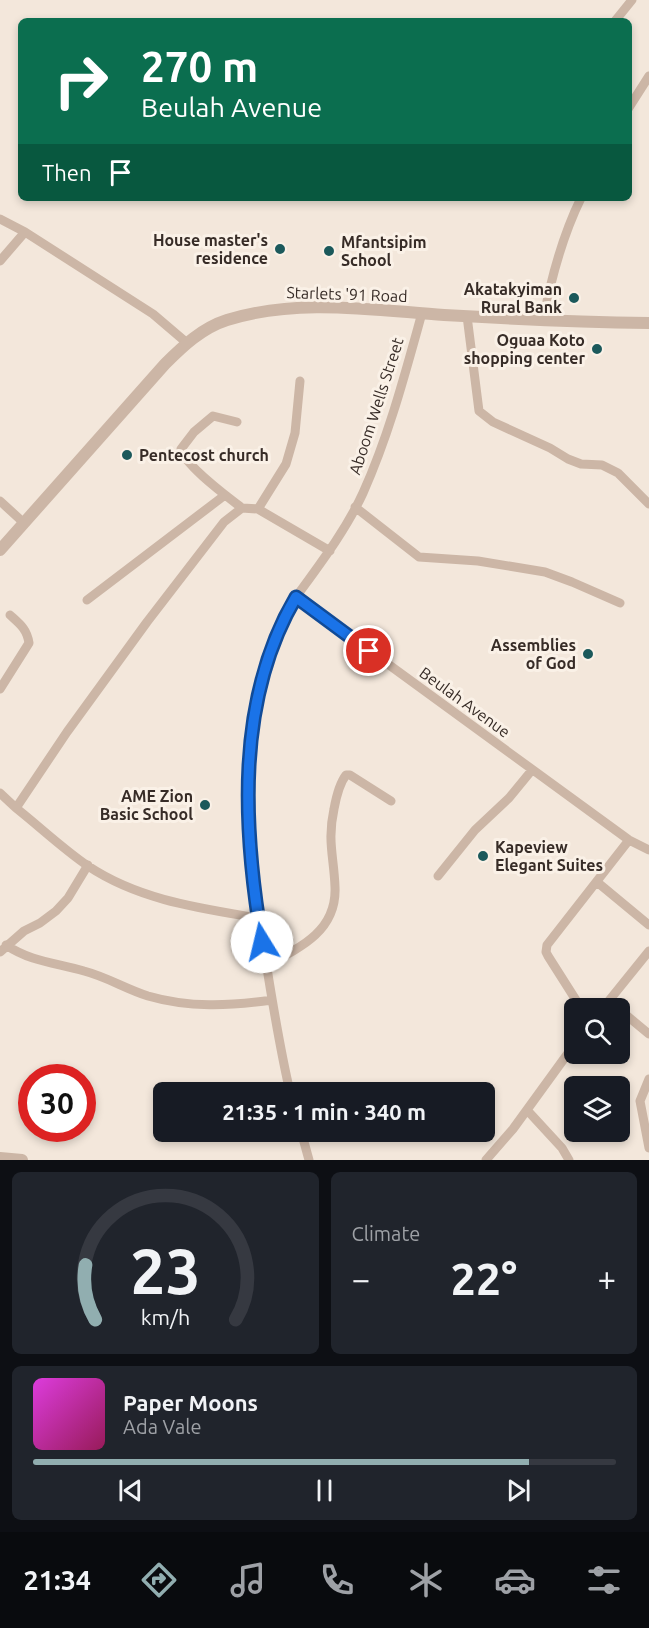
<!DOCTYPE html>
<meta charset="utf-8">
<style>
:root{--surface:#171b24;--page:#20242c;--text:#f1f3f6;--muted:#9ea1a6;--line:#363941;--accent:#91aeb0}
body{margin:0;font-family:Ubuntu,sans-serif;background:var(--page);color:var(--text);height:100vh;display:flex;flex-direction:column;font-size:22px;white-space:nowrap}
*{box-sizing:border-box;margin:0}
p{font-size:20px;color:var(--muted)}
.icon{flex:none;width:33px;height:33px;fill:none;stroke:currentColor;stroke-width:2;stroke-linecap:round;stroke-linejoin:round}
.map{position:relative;height:1160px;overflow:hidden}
.drawer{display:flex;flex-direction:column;gap:12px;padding:12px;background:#0d0f14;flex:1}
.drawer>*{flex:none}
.top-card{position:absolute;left:18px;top:18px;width:614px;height:183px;border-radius:9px;box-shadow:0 3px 9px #0003;background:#0b6e4f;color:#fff;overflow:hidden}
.controls{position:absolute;left:564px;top:998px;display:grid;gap:12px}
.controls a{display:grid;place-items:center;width:66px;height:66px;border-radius:9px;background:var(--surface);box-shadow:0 3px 9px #0003;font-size:30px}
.speed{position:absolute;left:18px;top:1064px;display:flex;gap:12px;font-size:30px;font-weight:700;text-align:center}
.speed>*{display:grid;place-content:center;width:78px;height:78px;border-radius:50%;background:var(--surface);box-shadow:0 3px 9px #0003;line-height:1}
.speed .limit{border:9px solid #d22;background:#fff;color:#111}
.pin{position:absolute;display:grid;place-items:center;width:51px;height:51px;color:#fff;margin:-26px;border:3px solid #fff;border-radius:50%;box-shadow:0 2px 6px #0007}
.me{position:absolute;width:66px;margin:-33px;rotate:351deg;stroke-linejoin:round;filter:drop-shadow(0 0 4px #0008)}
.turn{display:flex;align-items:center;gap:21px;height:126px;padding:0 24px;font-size:27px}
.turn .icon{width:78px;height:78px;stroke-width:2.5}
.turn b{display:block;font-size:42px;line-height:51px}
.then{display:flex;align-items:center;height:57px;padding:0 24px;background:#0003;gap:12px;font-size:22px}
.big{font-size:45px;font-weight:700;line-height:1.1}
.drawer .tile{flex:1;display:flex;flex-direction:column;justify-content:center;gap:9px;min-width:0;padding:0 21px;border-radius:9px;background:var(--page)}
.drawer .dial{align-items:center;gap:0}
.dial svg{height:156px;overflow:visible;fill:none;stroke:var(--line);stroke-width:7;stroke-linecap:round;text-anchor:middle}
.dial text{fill:var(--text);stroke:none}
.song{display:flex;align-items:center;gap:18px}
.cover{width:72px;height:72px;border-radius:9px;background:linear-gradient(135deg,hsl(300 70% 55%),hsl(330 70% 35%))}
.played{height:6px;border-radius:3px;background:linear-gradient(90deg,var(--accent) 85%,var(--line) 85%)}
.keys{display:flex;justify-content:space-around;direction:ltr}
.heat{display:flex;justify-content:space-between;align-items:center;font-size:33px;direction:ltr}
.drawer .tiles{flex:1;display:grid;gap:12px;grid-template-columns:1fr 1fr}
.tile:last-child{grid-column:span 2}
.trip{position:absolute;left:153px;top:1082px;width:342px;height:60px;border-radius:9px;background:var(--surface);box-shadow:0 3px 9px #0003;font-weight:700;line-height:60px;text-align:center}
.menu{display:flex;height:96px;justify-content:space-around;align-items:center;background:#090b0e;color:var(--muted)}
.menu .icon{width:42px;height:42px}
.menu .active{color:var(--accent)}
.menu b{font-size:27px;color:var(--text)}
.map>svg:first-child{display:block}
</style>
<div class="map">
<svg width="649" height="1160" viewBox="0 0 649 1160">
<rect width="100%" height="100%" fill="#f3e7db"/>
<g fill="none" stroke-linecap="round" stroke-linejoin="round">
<path stroke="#ccb6a6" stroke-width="9" d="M 615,21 L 632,0
M 628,109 L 649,76
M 0,219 L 25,232 L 153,314 L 187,343
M 0,261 L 25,232
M 467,316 L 479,411 L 493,422 L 550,448 L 568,459 L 581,464 L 602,465 L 618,473 L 649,504
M 543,321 C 551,278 562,237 581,198
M 237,422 L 213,416 L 194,432 L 181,449 C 184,465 228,497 242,508
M 0,501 L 24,523
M 355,507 L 419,557 L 478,561 L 545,572 L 572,582 L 620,603
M 258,509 L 286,464 L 295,433 L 300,381
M 296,597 C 320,564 346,530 363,493 C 389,435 405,374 422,313
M 87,600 L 225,495
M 0,689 L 29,643 C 27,629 20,624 10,615
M 0,793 L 16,808
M 438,876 L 475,830 L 509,798 L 532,770
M 597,882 L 649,925
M 258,918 C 199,908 139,900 88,866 C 63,849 40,827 16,808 L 67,732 L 147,622 L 224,522 L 242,508 L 258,509 L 330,551
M 6,945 C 31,962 57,963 84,971 C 107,977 126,989 148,996 C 189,1008 230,1006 272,1000
M 0,952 L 24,931 L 40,923 L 56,911 L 68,898 L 88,865
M 266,965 C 300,948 337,931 335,887 C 334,857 327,841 334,809 C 336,798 339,784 346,775 L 350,775 L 391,801
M 581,1008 L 548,956 L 546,952 L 547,945 L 629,840
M 603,1008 L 649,951
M 620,1010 L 649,1034
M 649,1079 L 640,1101 L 649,1148
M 290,1092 C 280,1049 273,1006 266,962 C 245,842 231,707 296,597 L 629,840 L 649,850
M 527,1110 L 562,1148 L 569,1160
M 301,1131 L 309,1160
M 486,1160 L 513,1129 L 574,1045"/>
<path stroke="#ccb6a6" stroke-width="12" d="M 0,550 L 165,364 C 183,346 202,328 227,320 C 298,298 372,310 444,315 C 513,319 581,322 649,323
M 0,1158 L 22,1160"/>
</g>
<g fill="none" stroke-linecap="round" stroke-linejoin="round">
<defs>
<path id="route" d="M 262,942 C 243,829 235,700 296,597 L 369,651"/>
</defs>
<use href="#route" stroke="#114b97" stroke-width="15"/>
<use href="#route" stroke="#1a73e8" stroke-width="10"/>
</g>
<g fill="#1b595b" stroke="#faf1e7" stroke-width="2">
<circle cx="280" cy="249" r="6"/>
<circle cx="329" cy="251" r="6"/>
<circle cx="574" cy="298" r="6"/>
<circle cx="597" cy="349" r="6"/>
<circle cx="127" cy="455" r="6"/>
<circle cx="588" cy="654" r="6"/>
<circle cx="205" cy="805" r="6"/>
<circle cx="483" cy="856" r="6"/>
</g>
<g text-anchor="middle" stroke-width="6" stroke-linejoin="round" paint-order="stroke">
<g font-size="16" font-weight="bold" fill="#372c27" stroke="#faf1e7" text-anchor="end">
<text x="268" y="246">House master's<tspan x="268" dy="18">residence</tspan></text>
<text x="341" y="248" text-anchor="start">Mfantsipim<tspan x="341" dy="18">School</tspan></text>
<text x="562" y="295">Akatakyiman<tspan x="562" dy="18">Rural Bank</tspan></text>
<text x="585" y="346">Oguaa Koto<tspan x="585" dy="18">shopping center</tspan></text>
<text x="139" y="461" text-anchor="start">Pentecost church</text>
<text x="576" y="651">Assemblies<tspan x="576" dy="18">of God</tspan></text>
<text x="193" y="802">AME Zion<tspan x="193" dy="18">Basic School</tspan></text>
<text x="495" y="853" text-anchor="start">Kapeview<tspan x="495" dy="18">Elegant Suites</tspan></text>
</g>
<g font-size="16" fill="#372c27" stroke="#faf1e7">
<text transform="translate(347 294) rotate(2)" y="6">Starlets '91 Road</text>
<text transform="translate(376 406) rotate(-72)" y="6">Aboom Wells Street</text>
<text transform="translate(465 702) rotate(36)" y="6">Beulah Avenue</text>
</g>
</g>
</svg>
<div class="controls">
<a><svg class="icon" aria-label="search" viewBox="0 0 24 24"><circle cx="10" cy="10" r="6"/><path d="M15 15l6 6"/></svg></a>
<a><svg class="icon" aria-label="layers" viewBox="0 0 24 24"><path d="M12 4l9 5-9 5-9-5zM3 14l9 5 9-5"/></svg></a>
</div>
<div class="speed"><div class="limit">30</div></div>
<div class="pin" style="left:369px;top:651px;background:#d93025"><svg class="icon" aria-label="arrive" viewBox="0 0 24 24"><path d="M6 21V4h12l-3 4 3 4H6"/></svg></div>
<svg class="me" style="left:262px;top:942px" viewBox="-20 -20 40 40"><circle r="19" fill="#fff"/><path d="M0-13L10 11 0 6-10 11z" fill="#1a73e8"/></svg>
<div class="trip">21:35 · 1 min · 340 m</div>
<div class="top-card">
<div class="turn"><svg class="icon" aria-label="right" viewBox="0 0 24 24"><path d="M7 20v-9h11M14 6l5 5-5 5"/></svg><div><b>270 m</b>Beulah Avenue</div></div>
<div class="then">Then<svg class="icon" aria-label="arrive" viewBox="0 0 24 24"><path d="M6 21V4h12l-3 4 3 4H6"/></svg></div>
</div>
</div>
<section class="drawer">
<div class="tiles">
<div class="tile dial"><svg viewBox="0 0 100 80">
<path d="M14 69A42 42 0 1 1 86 69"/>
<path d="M14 69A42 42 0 0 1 9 41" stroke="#91aeb0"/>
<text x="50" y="56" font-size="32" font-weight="700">23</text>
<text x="50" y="72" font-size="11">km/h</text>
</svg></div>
<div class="tile"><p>Climate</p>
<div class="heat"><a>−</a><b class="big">22°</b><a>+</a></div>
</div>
<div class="tile">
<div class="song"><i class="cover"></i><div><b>Paper Moons</b><p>Ada Vale</p></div></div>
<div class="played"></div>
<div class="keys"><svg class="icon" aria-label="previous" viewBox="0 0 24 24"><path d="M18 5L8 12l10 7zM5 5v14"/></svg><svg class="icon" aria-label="pause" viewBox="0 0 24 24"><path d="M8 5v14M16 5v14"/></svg><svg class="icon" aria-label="next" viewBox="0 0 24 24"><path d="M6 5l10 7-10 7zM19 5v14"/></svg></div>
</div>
</div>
</section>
<nav class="menu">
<b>21:34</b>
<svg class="icon active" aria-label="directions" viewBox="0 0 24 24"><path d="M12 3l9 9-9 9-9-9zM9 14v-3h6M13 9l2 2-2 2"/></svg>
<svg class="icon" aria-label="music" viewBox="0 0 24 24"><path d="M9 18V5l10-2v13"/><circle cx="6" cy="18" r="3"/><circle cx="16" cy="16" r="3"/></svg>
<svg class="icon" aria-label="phone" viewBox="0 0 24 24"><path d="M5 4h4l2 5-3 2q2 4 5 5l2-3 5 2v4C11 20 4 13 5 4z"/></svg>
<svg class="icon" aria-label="climate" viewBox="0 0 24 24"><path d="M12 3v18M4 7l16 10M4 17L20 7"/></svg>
<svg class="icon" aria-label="car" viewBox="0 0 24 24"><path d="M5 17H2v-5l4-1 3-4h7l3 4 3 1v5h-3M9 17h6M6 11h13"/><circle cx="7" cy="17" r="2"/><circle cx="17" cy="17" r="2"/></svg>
<svg class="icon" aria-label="filters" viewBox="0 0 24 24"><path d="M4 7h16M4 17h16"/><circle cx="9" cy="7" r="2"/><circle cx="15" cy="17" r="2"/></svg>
</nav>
